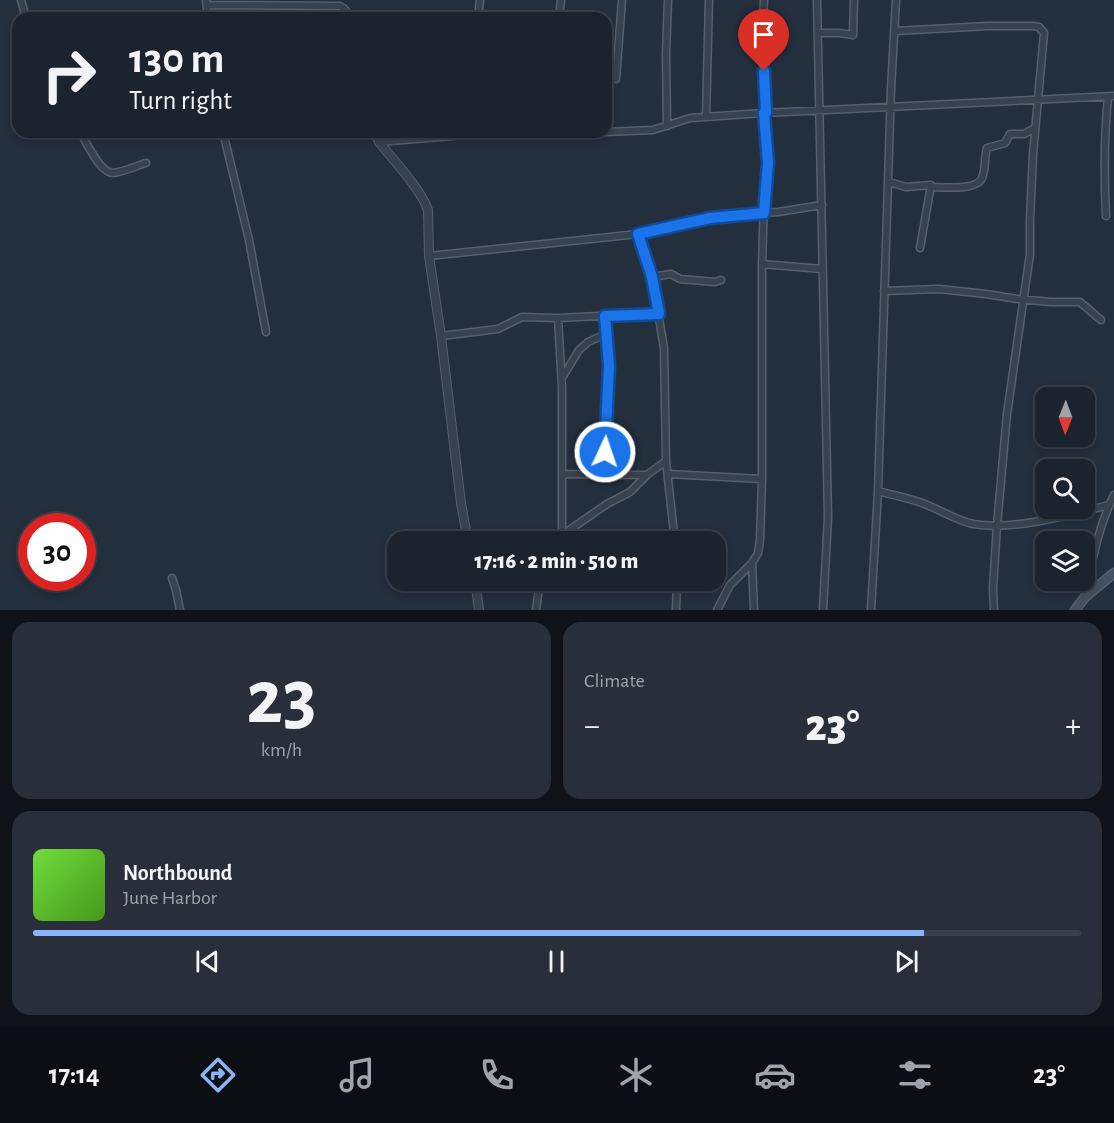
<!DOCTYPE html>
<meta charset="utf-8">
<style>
:root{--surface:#1b232e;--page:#282f3a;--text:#f1f3f6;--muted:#a0a4aa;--line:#39404a;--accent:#8ab4f8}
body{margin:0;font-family:"Alegreya Sans",sans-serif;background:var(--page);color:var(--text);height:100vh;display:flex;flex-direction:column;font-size:22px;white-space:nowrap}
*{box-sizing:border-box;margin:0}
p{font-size:20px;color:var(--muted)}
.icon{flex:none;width:33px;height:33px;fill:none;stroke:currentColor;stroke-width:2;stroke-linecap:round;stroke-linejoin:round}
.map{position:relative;height:610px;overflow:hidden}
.panel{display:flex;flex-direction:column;gap:12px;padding:12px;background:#0f1319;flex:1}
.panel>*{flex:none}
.hud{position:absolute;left:12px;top:12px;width:600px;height:126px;border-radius:18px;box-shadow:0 3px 9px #0003,0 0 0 2px var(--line);background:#1b232e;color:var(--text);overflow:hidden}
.needle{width:39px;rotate:181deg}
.tools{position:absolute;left:1035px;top:387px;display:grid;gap:12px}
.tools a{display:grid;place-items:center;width:60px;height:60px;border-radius:12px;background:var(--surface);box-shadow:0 3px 9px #0003,0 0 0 2px var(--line);font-size:30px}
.speed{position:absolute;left:18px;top:513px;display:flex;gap:12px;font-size:30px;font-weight:700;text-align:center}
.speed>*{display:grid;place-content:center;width:78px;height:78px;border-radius:50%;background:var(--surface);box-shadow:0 3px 9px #0003,0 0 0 2px var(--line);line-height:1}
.speed .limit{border:9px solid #d22;background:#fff;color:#111}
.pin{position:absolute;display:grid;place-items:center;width:51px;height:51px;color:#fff;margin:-62px -26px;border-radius:50% 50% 50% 0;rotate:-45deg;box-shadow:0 0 6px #0007}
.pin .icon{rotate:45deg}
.me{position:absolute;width:66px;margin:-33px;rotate:3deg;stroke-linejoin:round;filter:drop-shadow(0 0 4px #0008)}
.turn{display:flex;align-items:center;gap:21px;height:126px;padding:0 18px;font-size:27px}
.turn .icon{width:78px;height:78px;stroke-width:2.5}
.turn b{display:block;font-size:42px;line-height:51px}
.big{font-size:45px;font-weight:800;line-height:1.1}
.panel .tile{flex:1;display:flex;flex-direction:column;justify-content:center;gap:9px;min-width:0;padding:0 21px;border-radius:18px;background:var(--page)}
.panel .dial{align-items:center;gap:0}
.dial b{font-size:78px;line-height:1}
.song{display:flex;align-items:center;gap:18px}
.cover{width:72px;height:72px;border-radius:9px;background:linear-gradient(135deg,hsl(100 70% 55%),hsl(100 70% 35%))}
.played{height:6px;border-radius:3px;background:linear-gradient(90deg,var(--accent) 85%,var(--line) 85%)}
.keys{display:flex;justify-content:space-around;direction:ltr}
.heat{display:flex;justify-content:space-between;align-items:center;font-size:33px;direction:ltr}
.panel .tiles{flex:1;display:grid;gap:12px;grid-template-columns:1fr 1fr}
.tile:last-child{grid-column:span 2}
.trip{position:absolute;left:387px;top:531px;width:339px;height:60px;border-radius:18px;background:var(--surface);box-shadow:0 3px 9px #0003,0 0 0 2px var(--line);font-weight:800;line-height:60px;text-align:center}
.tab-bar{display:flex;height:96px;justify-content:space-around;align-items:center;background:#0b0e12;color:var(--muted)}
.tab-bar .icon{width:42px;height:42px}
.tab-bar .selected{color:var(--accent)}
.tab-bar b{font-size:27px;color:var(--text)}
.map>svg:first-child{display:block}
</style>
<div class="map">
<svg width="1114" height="610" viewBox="0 0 1114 610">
<rect width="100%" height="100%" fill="#242f3e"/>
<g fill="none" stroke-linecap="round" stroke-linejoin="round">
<defs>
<path id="minor" d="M 21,0 L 26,18
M 206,0 L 208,18
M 764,0 L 762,43 L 765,58 L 766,113
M 817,0 L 828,517 L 823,610
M 207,5 L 340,6 C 346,9 348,12 349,18
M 478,18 L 480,0
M 559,18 L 561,0
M 895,31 L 988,26 L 1034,26 L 1039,27 L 1044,33 L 1033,154 L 1030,220 L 1030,254 L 1007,414 L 997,525 L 993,588 L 994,610
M 818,33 L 839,33 L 853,35 L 854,0
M 616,79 L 622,0
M 706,117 L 709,0
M 667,126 L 666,54 L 668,0
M 80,132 C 87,143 100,173 113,173 C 124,172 136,166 146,163
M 223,132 L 249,240 L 266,332
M 373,132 L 379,142 L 464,135 L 580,132
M 606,132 L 653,130 L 690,118 L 764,113 L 1114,96
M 889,182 L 906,187 L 931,185 L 920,248
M 931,187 C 943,187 977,191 982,178 C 986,169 984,157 987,148 L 1005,143 L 1010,134 L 1024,134 L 1035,128
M 1106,216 C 1104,176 1104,136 1108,97
M 638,234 L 652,277 L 664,348 L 666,461 L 675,542
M 429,256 L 638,234 L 693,221 L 727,215 L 778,212 L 822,205
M 762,264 L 822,269
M 652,277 L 671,274 L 680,279 L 715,282 L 721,280
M 884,291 L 939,289 L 986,294 L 1018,299 L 1051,302 L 1080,302 L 1101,320
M 558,318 L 562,387 L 562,535
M 441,336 L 498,329 L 522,317 L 558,318 L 659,313
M 562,378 L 579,350 L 588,342 L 606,334
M 562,474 L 647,475
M 604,474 L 609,365 L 605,316
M 668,474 L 762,479
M 878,491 C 892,495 908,498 922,503 C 939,509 955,520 973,524 C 1013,531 1069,515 1109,505
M 552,542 L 607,504 L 630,492 L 647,475 L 666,461
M 752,563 L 754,610
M 172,578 L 176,590 L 180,610
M 1085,597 C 1092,562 1098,527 1114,495
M 536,610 L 540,580
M 676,610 L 677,580
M 717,610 L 730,585 L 752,563 L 758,553 L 760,540 L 762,479 L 762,267 L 764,198 L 768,163 L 764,113
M 871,610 L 878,491 L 891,89 L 896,0"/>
<path id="tertiary" d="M 379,142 C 394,161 420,188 428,210 L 429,256 L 441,336 L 461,503 L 468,542
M 475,580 L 479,610"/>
<path id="secondary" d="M 1075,610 L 1085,597 L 1114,573"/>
</defs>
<use href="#minor" stroke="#565f6c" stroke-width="9"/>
<use href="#tertiary" stroke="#565f6c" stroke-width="10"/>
<use href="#secondary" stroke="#565f6c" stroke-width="11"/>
<use href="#minor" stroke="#38414e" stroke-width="6"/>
<use href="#tertiary" stroke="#38414e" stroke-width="8"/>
<use href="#secondary" stroke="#465061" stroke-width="8"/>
</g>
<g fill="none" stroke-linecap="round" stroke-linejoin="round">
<defs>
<path id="route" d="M 605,452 L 609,365 L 605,316 L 659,314 L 652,277 L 638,234 L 710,218 L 764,213 L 768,163 L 764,113 L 766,113 L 764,71"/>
</defs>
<use href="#route" stroke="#114b97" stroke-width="15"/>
<use href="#route" stroke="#1a73e8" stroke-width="10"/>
</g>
</svg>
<div class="tools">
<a><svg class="needle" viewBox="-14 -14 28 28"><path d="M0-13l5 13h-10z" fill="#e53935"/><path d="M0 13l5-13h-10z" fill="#a0a4aa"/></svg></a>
<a><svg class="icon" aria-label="search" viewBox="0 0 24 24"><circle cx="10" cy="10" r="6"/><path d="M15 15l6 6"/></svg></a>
<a><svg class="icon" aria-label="layers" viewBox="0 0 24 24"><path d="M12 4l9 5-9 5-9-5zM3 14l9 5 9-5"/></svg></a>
</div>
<div class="speed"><div class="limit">30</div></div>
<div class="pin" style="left:764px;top:71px;background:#d93025"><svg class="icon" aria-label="arrive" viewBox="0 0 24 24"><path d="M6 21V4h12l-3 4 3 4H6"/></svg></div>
<svg class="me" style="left:605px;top:452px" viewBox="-20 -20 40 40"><circle r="17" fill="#1a73e8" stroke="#fff" stroke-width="3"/><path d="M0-11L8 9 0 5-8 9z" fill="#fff"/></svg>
<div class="trip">17:16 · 2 min · 510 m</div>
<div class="hud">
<div class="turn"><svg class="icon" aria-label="right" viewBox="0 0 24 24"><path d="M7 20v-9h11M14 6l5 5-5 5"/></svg><div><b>130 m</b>Turn right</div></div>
</div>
</div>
<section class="panel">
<div class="tiles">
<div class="tile dial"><b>23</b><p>km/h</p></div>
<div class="tile"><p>Climate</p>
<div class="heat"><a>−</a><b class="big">23°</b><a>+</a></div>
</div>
<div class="tile">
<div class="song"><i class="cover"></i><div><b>Northbound</b><p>June Harbor</p></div></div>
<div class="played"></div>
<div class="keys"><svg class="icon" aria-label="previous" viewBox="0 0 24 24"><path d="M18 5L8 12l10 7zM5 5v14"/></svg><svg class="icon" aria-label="pause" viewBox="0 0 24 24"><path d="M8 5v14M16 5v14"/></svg><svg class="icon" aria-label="next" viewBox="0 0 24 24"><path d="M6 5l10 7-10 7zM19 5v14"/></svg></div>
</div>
</div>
</section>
<nav class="tab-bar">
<b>17:14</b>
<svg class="icon selected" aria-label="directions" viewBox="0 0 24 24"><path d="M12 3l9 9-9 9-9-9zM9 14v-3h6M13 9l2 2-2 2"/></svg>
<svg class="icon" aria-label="music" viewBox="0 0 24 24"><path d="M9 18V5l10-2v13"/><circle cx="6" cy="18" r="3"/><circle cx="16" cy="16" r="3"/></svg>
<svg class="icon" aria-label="phone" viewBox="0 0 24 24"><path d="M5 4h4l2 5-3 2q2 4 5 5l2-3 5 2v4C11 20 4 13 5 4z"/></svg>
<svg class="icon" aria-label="climate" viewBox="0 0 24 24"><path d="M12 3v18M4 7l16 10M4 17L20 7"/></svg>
<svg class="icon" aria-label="car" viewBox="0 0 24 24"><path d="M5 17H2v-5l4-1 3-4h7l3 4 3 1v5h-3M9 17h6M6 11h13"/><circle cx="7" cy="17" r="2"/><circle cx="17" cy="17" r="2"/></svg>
<svg class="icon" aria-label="filters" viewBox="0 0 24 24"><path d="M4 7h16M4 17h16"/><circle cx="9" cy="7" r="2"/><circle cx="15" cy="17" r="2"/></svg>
<b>23°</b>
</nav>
